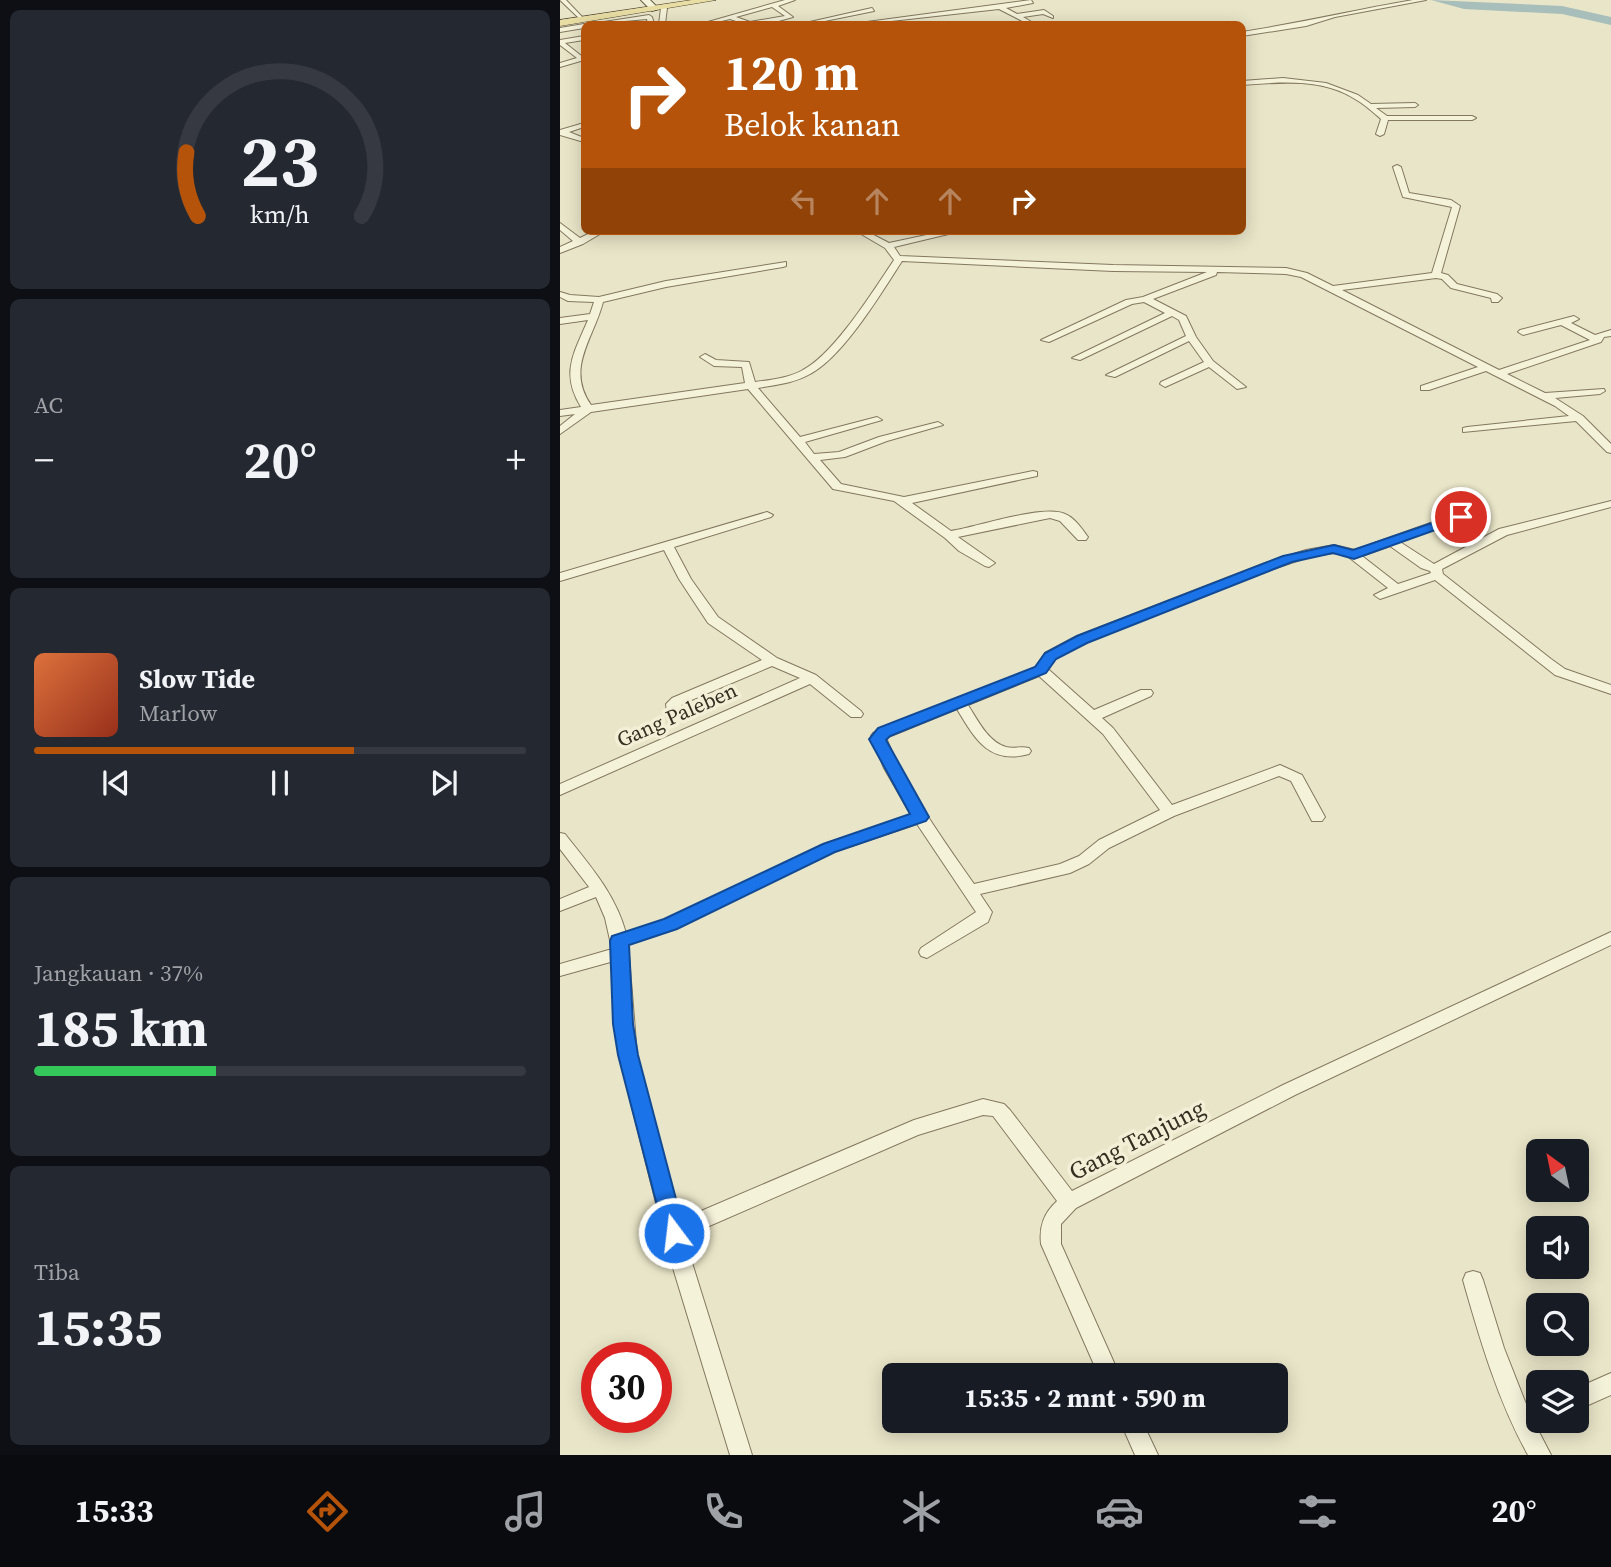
<!DOCTYPE html>
<html lang="id">
<meta charset="utf-8">
<style>
:root{--surface:#171b24;--page:#242831;--text:#f1f3f6;--muted:#9ea1a6;--line:#363941;--accent:#b45309}
body{margin:0;font-family:"Source Serif 4",serif;background:var(--page);color:var(--text);height:100vh;display:flex;flex-direction:column;font-size:26px;white-space:nowrap}
*{box-sizing:border-box;margin:0}
p{font-size:23px;color:var(--muted)}
.icon{flex:none;width:38px;height:38px;fill:none;stroke:currentColor;stroke-width:2;stroke-linecap:round;stroke-linejoin:round}
.map{position:relative;flex:1;overflow:hidden}
.drawer{display:flex;flex-direction:column;gap:10px;padding:10px;background:#0d0f14;width:560px}
.drawer>*{flex:none}
.top-card{position:absolute;left:21px;top:21px;width:665px;height:214px;border-radius:10px;box-shadow:0 4px 18px #0003;background:#b45309;color:#fff;overflow:hidden}
.needle{width:46px;rotate:327deg}
.fabs{position:absolute;left:966px;top:1139px;display:grid;gap:14px}
.fabs a{display:grid;place-items:center;width:63px;height:63px;border-radius:10px;background:var(--surface);box-shadow:0 4px 18px #0003;font-size:35px}
.speed{position:absolute;left:21px;top:1342px;display:flex;gap:14px;font-size:35px;font-weight:700;text-align:center}
.speed>*{display:grid;place-content:center;width:91px;height:91px;border-radius:50%;background:var(--surface);box-shadow:0 4px 18px #0003;line-height:1}
.speed .limit{border:10px solid #d22;background:#fff;color:#111}
.pin{position:absolute;display:grid;place-items:center;width:60px;height:60px;color:#fff;margin:-30px;border:4px solid #fff;border-radius:50%;box-shadow:0 2px 7px #0007}
.me{position:absolute;width:77px;margin:-38px;rotate:345deg;stroke-linejoin:round;filter:drop-shadow(0 0 5px #0008)}
.turn{display:flex;align-items:center;gap:24px;height:147px;padding:0 28px;font-size:32px}
.turn .icon{width:91px;height:91px;stroke-width:2.5}
.turn b{display:block;font-size:49px;line-height:60px}
.lanes{display:flex;align-items:center;height:66px;padding:0 28px;background:#0003;justify-content:center;gap:35px;direction:ltr}
.lanes .off{opacity:.35}
.big{font-size:52px;font-weight:700;line-height:1.1}
.drawer .widget{flex:1;display:flex;flex-direction:column;justify-content:center;gap:10px;min-width:0;padding:0 24px;border-radius:10px;background:var(--page)}
.drawer .dial{align-items:center;gap:0}
.dial svg{height:182px;overflow:visible;fill:none;stroke:var(--line);stroke-width:7;stroke-linecap:round;text-anchor:middle}
.dial text{fill:var(--text);stroke:none}
.song{display:flex;align-items:center;gap:21px}
.cover{width:84px;height:84px;border-radius:10px;background:linear-gradient(135deg,hsl(20 70% 55%),hsl(10 70% 35%))}
.played{height:7px;border-radius:4px;background:linear-gradient(90deg,var(--accent) 65%,var(--line) 65%)}
.keys{display:flex;justify-content:space-around;direction:ltr}
.heat{display:flex;justify-content:space-between;align-items:center;font-size:38px;direction:ltr}
.charge{height:10px;border-radius:5px;background:linear-gradient(90deg,#34c759 37%,var(--line) 0)}
.trip{position:absolute;left:322px;top:1363px;width:406px;height:70px;border-radius:10px;background:var(--surface);box-shadow:0 4px 18px #0003;font-weight:700;line-height:70px;text-align:center}
.menu{display:flex;height:112px;justify-content:space-around;align-items:center;background:#090b0e;color:var(--muted)}
.menu .icon{width:49px;height:49px}
.menu .on{color:var(--accent)}
.menu b{font-size:32px;color:var(--text)}
main{display:flex;flex:1;min-height:0}
.map>svg:first-child{display:block}
</style>
<main>
<section class="drawer">
<div class="widget dial"><svg viewBox="0 0 100 80">
<path d="M14 69A42 42 0 1 1 86 69"/>
<path d="M14 69A42 42 0 0 1 9 41" stroke="#b45309"/>
<text x="50" y="56" font-size="32" font-weight="700">23</text>
<text x="50" y="72" font-size="11">km/h</text>
</svg></div>
<div class="widget"><p>AC</p>
<div class="heat"><a>−</a><b class="big">20°</b><a>+</a></div>
</div>
<div class="widget">
<div class="song"><i class="cover"></i><div><b>Slow Tide</b><p>Marlow</p></div></div>
<div class="played"></div>
<div class="keys"><svg class="icon" aria-label="previous" viewBox="0 0 24 24"><path d="M18 5L8 12l10 7zM5 5v14"/></svg><svg class="icon" aria-label="pause" viewBox="0 0 24 24"><path d="M8 5v14M16 5v14"/></svg><svg class="icon" aria-label="next" viewBox="0 0 24 24"><path d="M6 5l10 7-10 7zM19 5v14"/></svg></div>
</div>
<div class="widget"><p>Jangkauan · 37%</p><b class="big">185 km</b><div class="charge"></div></div>
<div class="widget"><p>Tiba</p><b class="big">15:35</b></div>
</section>
<div class="map">
<svg width="1051" height="1455" viewBox="0 0 1051 1455">
<rect width="100%" height="100%" fill="#e9e5c8"/>
<g fill="none" stroke-linecap="round" stroke-linejoin="round">
<path fill="#a8bebb" fill-rule="evenodd" d="M 871,0 L 1002,6 L 1051,17 L 1051,25 L 1002,14 L 904,9 Z"/>
<defs>
<path id="street" d="M 0,0 L 6,0 L 26,21 L 22,21 Z
M 225,0 L 235,0 L 218,6 L 233,17 L 215,22 L 218,24 L 185,24 L 170,19 L 149,24 L 141,24 ZM 212,7 L 225,16 L 190,22 L 176,17 Z
M 471,0 L 473,3 L 446,8 L 457,14 L 484,10 L 493,16 L 493,18 L 483,14 L 463,17 L 475,24 L 468,24 L 439,9 L 304,24 L 292,24 Z
M 853,0 L 866,0 L 775,17 L 746,26 L 682,36 L 682,32 C 740,23 795,10 853,0 Z
M 104,6 L 107,8 L 105,24 L 99,24 L 101,8 Z
M 312,8 L 314,11 L 250,24 L 241,24 Z
M 89,15 L 92,17 L 94,24 L 88,24 L 87,19 L 31,24 Z
M 363,22 L 366,24 L 359,24 L 360,23 Z
M 24,24 L 24,28 L 0,32 L 0,28 Z
M 24,36 L 24,40 L 5,43 L 24,58 L 24,60 L 0,67 L 0,63 L 17,58 L 0,45 L 0,40 Z
M 723,78 L 766,83 L 798,95 L 811,104 L 855,103 L 858,105 L 855,107 L 816,108 L 827,116 L 912,116 L 916,118 L 912,120 L 828,120 L 824,134 L 820,136 L 816,134 L 821,119 C 813,112 804,104 795,99 C 762,78 719,82 682,85 L 682,81 Z
M 24,123 L 24,127 L 9,132 L 24,138 L 24,142 L 0,135 L 0,130 Z
M 837,165 L 841,167 L 849,193 L 891,200 L 900,206 L 881,273 L 888,275 L 897,284 L 937,294 L 942,298 L 938,302 L 932,302 L 931,298 L 891,288 L 882,279 L 876,278 L 782,290 L 939,370 L 1030,340 L 1001,325 L 963,335 L 958,332 L 960,330 L 1014,316 L 1019,319 L 1011,323 L 1035,335 L 1051,330 L 1051,336 L 1044,337 L 1041,342 L 947,374 L 985,393 L 1044,389 L 1045,391 L 1040,394 L 995,398 L 1023,416 L 1051,444 L 1051,453 L 1047,452 L 1016,421 L 903,432 L 903,428 L 907,427 L 1009,416 L 995,406 L 926,371 L 869,390 L 861,390 L 861,386 L 918,367 L 741,277 L 726,274 L 657,272 L 656,275 L 593,299 L 626,316 L 636,337 L 653,361 L 686,387 L 677,389 L 649,367 L 605,387 L 600,384 L 601,382 L 644,362 L 629,341 L 555,377 L 546,375 L 626,336 L 619,320 L 612,316 L 520,360 L 512,358 L 605,313 L 584,302 L 572,304 L 489,342 L 481,340 L 566,300 L 583,297 L 647,272 L 553,271 L 342,261 C 322,292 283,357 250,374 C 235,383 215,385 198,388 L 240,437 L 317,417 L 322,420 L 245,442 L 254,454 L 279,452 L 319,437 L 378,422 L 383,425 L 327,441 L 285,457 L 260,460 L 281,484 L 344,497 L 473,471 L 477,472 L 477,476 L 352,503 L 391,531 C 417,527 484,504 505,514 C 515,518 522,529 528,537 L 526,540 L 518,540 L 500,521 L 490,518 L 398,537 L 435,563 L 429,567 L 425,566 L 399,551 L 385,538 L 334,501 L 273,489 L 188,389 L 31,412 L 0,434 L 0,426 L 15,414 L 0,416 L 0,410 L 21,407 C 0,373 14,353 28,320 L 0,324 L 0,318 L 30,314 L 34,302 L 8,301 L 0,297 L 0,292 L 10,295 L 39,297 L 106,281 L 226,262 L 226,266 L 223,267 L 106,287 L 43,302 C 34,338 5,368 31,405 L 185,383 L 182,367 L 154,366 L 140,357 L 145,354 L 156,360 L 189,362 L 195,382 C 211,380 229,378 243,370 C 275,353 313,291 334,260 L 325,248 L 296,231 L 306,231 L 329,243 L 385,231 L 401,231 L 334,247 L 340,256 L 553,265 L 726,268 L 747,273 L 773,286 L 872,273 L 892,207 L 843,197 L 833,167 Z
M 0,223 L 20,238 L 34,231 L 45,231 L 23,244 L 0,253 L 0,247 L 13,241 L 0,230 Z
M 1051,501 L 1051,507 L 947,535 L 882,569 L 883,574 L 991,659 L 1005,669 L 1051,685 L 1051,694 L 995,675 L 875,580 L 820,599 L 814,595 L 828,588 L 786,555 L 774,553 L 752,556 L 713,569 L 527,642 L 495,659 L 488,669 L 534,710 L 581,690 L 591,690 L 593,693 L 591,696 L 542,718 L 553,728 L 612,805 L 720,765 L 742,775 L 765,817 L 762,821 L 752,821 L 731,781 L 719,776 L 614,816 L 549,848 L 529,864 L 510,873 L 420,894 L 432,912 L 428,922 L 367,958 L 361,956 L 359,952 L 361,948 L 416,912 L 357,824 L 274,852 L 116,928 L 68,944 L 77,1055 L 120,1220 L 354,1120 L 423,1099 L 444,1104 L 450,1110 L 512,1191 L 723,1085 L 1051,932 L 1051,945 L 735,1095 L 516,1208 L 501,1224 L 501,1244 L 560,1376 L 539,1376 L 481,1244 C 479,1226 484,1213 497,1201 L 433,1116 L 423,1115 L 358,1135 L 124,1237 L 192,1455 L 170,1455 L 109,1255 L 59,1055 L 54,961 L 0,976 L 0,964 L 52,949 L 45,918 L 36,897 L 0,911 L 0,899 L 29,887 L 0,849 L 0,833 L 5,834 C 30,866 55,893 66,933 L 104,920 L 264,844 L 351,815 L 324,768 L 311,736 L 313,733 L 476,667 L 485,653 L 517,636 L 705,563 L 746,550 L 774,545 L 795,550 L 912,508 L 920,508 L 922,510 L 840,542 L 874,564 L 939,529 ZM 830,546 L 861,568 L 870,571 L 871,573 L 838,584 L 802,556 ZM 479,676 L 543,734 L 600,810 L 539,840 L 519,856 L 500,864 L 414,884 C 381,837 348,791 326,738 L 397,709 C 415,739 429,765 469,754 L 471,751 L 469,748 C 461,746 454,749 446,747 C 428,742 417,719 408,705 Z
M 207,512 L 213,515 L 211,517 L 114,547 L 131,579 L 158,617 L 217,658 L 256,675 L 301,711 L 303,714 L 301,717 L 291,717 L 250,684 L 0,795 L 0,784 L 240,678 L 212,666 L 122,704 L 118,722 L 108,722 L 106,704 L 112,698 L 202,660 L 148,623 L 119,579 L 104,550 L 0,581 L 0,573 Z
M 913,1271 L 920,1273 L 923,1280 L 944,1348 L 968,1409 L 978,1405 L 978,1421 L 987,1421 L 977,1428 L 991,1455 L 968,1455 C 938,1401 920,1340 903,1280 L 906,1273 Z
M 1051,1373 L 1051,1395 L 1017,1410 L 1017,1388 Z
M 560,1421 L 582,1421 L 598,1455 L 575,1455 Z"/>
<path id="secondary" d="M 81,0 L 90,0 L 99,9 L 92,11 Z"/>
<path id="primary" d="M 132,0 L 156,0 L 0,26 L 0,20 Z"/>
</defs>
<use href="#street" stroke="#83785f" stroke-width="2"/>
<use href="#secondary" stroke="#655a42" stroke-width="2"/>
<use href="#primary" stroke="#524632" stroke-width="1"/>
<use href="#street" fill="#f5f2da" fill-rule="evenodd"/>
<use href="#secondary" fill="#f5f2da" fill-rule="evenodd"/>
<use href="#primary" fill="#e8dea4" fill-rule="evenodd"/>
</g>
<path fill="#1a73e8" stroke="#114b97" stroke-width="2" d="M 901,513 L 906,514 L 906,519 L 794,559 L 773,553 L 732,562 L 527,643 L 496,659 L 486,673 L 330,736 L 326,740 L 369,817 L 366,821 L 275,852 L 117,929 L 69,945 L 73,1024 L 78,1055 L 125,1233 L 121,1240 L 114,1243 L 106,1240 L 58,1055 L 53,1024 L 50,941 L 52,936 L 104,919 L 263,844 L 350,814 L 309,739 L 318,728 L 475,667 L 485,653 L 517,636 L 723,556 L 774,545 L 793,550 Z"/>
<g text-anchor="middle" stroke-width="7" stroke-linejoin="round" paint-order="stroke">
<g font-size="21" fill="#352e21" stroke="#f2efd6">
<text transform="translate(117 715) rotate(-24)" y="7">Gang Paleben</text>
</g>
<g font-size="24" fill="#352e21" stroke="#f2efd6">
<text transform="translate(577 1140) rotate(-27)" y="8">Gang Tanjung</text>
</g>
</g>
</svg>
<div class="fabs">
<a><svg class="needle" viewBox="-14 -14 28 28"><path d="M0-13l5 13h-10z" fill="#e53935"/><path d="M0 13l5-13h-10z" fill="#9ea1a6"/></svg></a>
<a><svg class="icon" aria-label="sound" viewBox="0 0 24 24"><path d="M4 9h4l5-4v14l-5-4H4zM17 9q2 3 0 6"/></svg></a>
<a><svg class="icon" aria-label="search" viewBox="0 0 24 24"><circle cx="10" cy="10" r="6"/><path d="M15 15l6 6"/></svg></a>
<a><svg class="icon" aria-label="layers" viewBox="0 0 24 24"><path d="M12 4l9 5-9 5-9-5zM3 14l9 5 9-5"/></svg></a>
</div>
<div class="speed"><div class="limit">30</div></div>
<div class="pin" style="left:901px;top:517px;background:#d93025"><svg class="icon" aria-label="arrive" viewBox="0 0 24 24"><path d="M6 21V4h12l-3 4 3 4H6"/></svg></div>
<svg class="me" style="left:114px;top:1233px" viewBox="-20 -20 40 40"><circle r="17" fill="#1a73e8" stroke="#fff" stroke-width="3"/><path d="M0-11L8 9 0 5-8 9z" fill="#fff"/></svg>
<div class="trip">15:35 · 2 mnt · 590 m</div>
<div class="top-card">
<div class="turn"><svg class="icon" aria-label="right" viewBox="0 0 24 24"><path d="M7 20v-9h11M14 6l5 5-5 5"/></svg><div><b>120 m</b>Belok kanan</div></div>
<div class="lanes"><svg class="icon off" aria-label="left" viewBox="0 0 24 24"><path d="M17 20v-9H6M10 6l-5 5 5 5"/></svg><svg class="icon off" aria-label="ahead" viewBox="0 0 24 24"><path d="M12 20V5M6 11l6-6 6 6"/></svg><svg class="icon off" aria-label="ahead" viewBox="0 0 24 24"><path d="M12 20V5M6 11l6-6 6 6"/></svg><svg class="icon" aria-label="right" viewBox="0 0 24 24"><path d="M7 20v-9h11M14 6l5 5-5 5"/></svg></div>
</div>
</div>
</main>
<nav class="menu">
<b>15:33</b>
<svg class="icon on" aria-label="directions" viewBox="0 0 24 24"><path d="M12 3l9 9-9 9-9-9zM9 14v-3h6M13 9l2 2-2 2"/></svg>
<svg class="icon" aria-label="music" viewBox="0 0 24 24"><path d="M9 18V5l10-2v13"/><circle cx="6" cy="18" r="3"/><circle cx="16" cy="16" r="3"/></svg>
<svg class="icon" aria-label="phone" viewBox="0 0 24 24"><path d="M5 4h4l2 5-3 2q2 4 5 5l2-3 5 2v4C11 20 4 13 5 4z"/></svg>
<svg class="icon" aria-label="climate" viewBox="0 0 24 24"><path d="M12 3v18M4 7l16 10M4 17L20 7"/></svg>
<svg class="icon" aria-label="car" viewBox="0 0 24 24"><path d="M5 17H2v-5l4-1 3-4h7l3 4 3 1v5h-3M9 17h6M6 11h13"/><circle cx="7" cy="17" r="2"/><circle cx="17" cy="17" r="2"/></svg>
<svg class="icon" aria-label="filters" viewBox="0 0 24 24"><path d="M4 7h16M4 17h16"/><circle cx="9" cy="7" r="2"/><circle cx="15" cy="17" r="2"/></svg>
<b>20°</b>
</nav>
